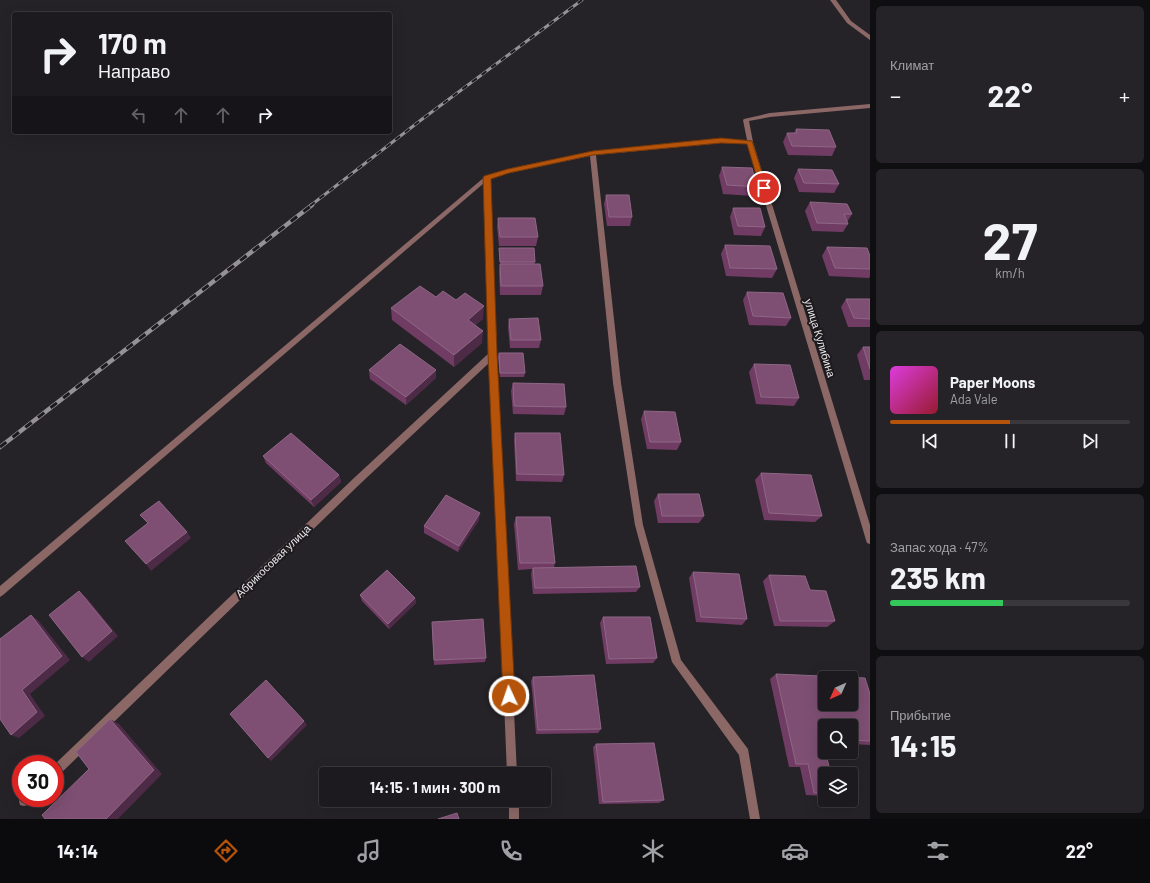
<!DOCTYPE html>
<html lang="ru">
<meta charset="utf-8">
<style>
:root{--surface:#1c1a1e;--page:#252327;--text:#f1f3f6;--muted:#a0a1a4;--line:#3a383c;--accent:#b45309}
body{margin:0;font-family:Barlow,sans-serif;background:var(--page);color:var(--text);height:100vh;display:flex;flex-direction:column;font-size:15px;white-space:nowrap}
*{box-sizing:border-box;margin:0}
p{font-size:13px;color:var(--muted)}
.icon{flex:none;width:22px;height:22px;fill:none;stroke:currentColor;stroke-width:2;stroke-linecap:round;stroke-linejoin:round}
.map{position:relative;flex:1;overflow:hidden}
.side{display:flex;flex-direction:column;gap:6px;padding:6px;background:#0f0e10;width:280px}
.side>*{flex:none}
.banner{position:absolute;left:12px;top:12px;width:380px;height:122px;border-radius:4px;box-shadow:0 4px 16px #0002,0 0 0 1px var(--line);background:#1c1a1e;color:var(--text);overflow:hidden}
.needle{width:26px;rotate:225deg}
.fabs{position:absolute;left:818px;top:671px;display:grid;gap:8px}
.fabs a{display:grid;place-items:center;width:40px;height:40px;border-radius:4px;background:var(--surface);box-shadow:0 4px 16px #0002,0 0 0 1px var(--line);font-size:20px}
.speed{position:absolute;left:12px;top:755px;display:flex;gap:8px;font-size:20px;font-weight:700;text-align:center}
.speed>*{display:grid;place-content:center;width:52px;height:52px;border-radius:50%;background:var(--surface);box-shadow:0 4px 16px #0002,0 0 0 1px var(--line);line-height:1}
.speed .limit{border:6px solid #d22;background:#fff;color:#111}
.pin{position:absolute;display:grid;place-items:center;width:34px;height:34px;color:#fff;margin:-17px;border:2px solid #fff;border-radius:50%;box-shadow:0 1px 4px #0007}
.me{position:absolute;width:44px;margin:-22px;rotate:357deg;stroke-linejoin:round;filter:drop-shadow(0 0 3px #0008)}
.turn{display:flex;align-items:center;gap:14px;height:84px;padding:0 20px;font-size:18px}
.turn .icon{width:52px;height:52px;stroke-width:2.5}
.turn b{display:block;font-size:28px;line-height:34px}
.lanes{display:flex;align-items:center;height:38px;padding:0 20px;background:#0003;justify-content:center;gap:20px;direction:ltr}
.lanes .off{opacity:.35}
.big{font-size:30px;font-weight:700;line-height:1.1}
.side .widget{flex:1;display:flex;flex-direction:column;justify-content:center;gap:6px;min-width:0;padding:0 14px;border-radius:6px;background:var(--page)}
.side .dial{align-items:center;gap:0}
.dial b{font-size:52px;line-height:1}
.song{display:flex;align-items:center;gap:12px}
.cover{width:48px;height:48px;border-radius:6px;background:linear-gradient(135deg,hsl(300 70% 55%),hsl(350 70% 35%))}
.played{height:4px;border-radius:2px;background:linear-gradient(90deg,var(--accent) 50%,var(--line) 50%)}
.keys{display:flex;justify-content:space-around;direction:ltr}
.heat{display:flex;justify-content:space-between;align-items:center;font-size:22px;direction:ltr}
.charge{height:6px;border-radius:3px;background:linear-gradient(90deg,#34c759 47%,var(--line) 0)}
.trip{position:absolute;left:319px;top:767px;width:232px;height:40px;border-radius:4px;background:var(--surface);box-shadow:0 4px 16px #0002,0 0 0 1px var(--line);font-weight:700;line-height:40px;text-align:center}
.tabs{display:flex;height:64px;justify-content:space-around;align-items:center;background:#0b0a0c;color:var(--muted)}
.tabs .icon{width:28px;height:28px}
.tabs .current{color:var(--accent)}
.tabs b{font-size:18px;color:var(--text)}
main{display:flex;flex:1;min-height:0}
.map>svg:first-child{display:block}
</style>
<main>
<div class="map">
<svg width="870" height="819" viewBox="0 0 870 819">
<rect width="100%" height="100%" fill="#262328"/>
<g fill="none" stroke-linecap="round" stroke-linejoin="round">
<path fill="#8b6866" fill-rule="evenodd" d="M 830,0 L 836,0 L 851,21 L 870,35 L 870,40 L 847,23 Z
M 870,104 L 870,108 L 770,117 L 749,121 L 753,142 L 750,144 L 721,143 L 596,155 L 621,383 L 643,525 L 681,660 L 748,749 L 760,819 L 750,819 L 739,755 L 672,662 L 635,525 L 613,383 L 590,156 L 509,173 L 487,179 L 484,177 L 485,176 L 508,169 L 593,151 L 721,139 L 747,140 L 743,120 L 744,119 L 770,113 Z"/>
<path fill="#8b6866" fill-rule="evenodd" d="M 750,140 L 753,142 L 870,525 L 870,544 L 867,543 L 866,540 L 747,142 Z
M 487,175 L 490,177 L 497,354 L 517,774 L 507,774 L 490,362 L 360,484 L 59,775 L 55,776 L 55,764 L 354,478 L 489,353 L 484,183 L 3,595 L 0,597 L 0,586 Z
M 21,796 L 21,798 L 32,798 L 28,805 L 24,806 L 20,805 L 19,801 Z
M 509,800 L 519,800 L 519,819 L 509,819 Z"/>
<defs>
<path id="rail-far1" d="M 310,206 L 421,120 L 582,0"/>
<path id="rail" d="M 0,447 L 312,205"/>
</defs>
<use href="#rail-far1" stroke="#959296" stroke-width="3"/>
<use href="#rail" stroke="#959296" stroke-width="4.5"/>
<use href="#rail-far1" stroke="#1d1a1e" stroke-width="2" stroke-dasharray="6" stroke-linecap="butt"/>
<use href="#rail" stroke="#1d1a1e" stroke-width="3" stroke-dasharray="8" stroke-linecap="butt"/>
</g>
<path fill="#703c64" d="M 796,129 L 836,147 L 832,156 L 788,155 L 783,142 L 787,133 L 794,133 Z
M 722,167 L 757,187 L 753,196 L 723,194 L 719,176 Z
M 798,169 L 839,184 L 834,193 L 799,192 L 794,178 Z
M 606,195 L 632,217 L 630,226 L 607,226 L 604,204 Z
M 810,202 L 852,214 L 847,222 L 848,224 L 843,232 L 812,231 L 805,211 Z
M 733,208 L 765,227 L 761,236 L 734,235 L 730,217 Z
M 498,218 L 538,237 L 536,246 L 499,246 L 497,227 Z
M 725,245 L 777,269 L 772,278 L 726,276 L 721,254 Z
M 827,247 L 870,256 L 870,276 L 869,278 L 829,276 L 822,256 Z
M 499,248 L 535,262 L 534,264 L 543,286 L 541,295 L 500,295 L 499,272 L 500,264 L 499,252 Z
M 747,292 L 791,318 L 786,326 L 749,325 L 743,300 Z
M 846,299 L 870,299 L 870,327 L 848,327 L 841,307 Z
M 391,308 L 483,319 L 475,325 L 482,343 L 454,367 L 392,320 Z
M 509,319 L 541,340 L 539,348 L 510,348 L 508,327 Z
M 863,347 L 870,347 L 870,380 L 864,380 L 857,355 Z
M 499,353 L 525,373 L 524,377 L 500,377 L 498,357 Z
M 754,364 L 799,398 L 794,406 L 756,404 L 749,372 Z
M 369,370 L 436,370 L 436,378 L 406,405 L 370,379 Z
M 513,383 L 566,407 L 564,415 L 513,414 L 511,391 Z
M 644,411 L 681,442 L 677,450 L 647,449 L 641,419 Z
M 515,433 L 564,475 L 562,482 L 516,481 L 514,440 Z
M 263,456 L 339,475 L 341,482 L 314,507 L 266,463 Z
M 761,473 L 822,516 L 815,522 L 764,520 L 755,480 Z
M 658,494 L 704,516 L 699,523 L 658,523 L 654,501 Z
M 516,517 L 555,563 L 554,567 L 640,587 L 636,592 L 533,594 L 531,574 L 532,569 L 518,570 L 514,524 Z
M 479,520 L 458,552 L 424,533 L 424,526 Z
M 693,572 L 747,619 L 742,625 L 696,622 L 689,578 Z
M 769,575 L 810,590 L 835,621 L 827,627 L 774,626 L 763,581 Z
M 360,595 L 415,598 L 416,603 L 389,629 L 362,601 Z
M 603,617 L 657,658 L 653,663 L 606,664 L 600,623 Z
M 432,627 L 486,658 L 485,662 L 434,665 Z
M 776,674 L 870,694 L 870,745 L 851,744 L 851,726 L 825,726 L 825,743 L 823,743 L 825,774 L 825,796 L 806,795 L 800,767 L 789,767 L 770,679 Z
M 533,677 L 601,729 L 598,733 L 536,734 L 531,681 Z
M 596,744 L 664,800 L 659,803 L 599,804 L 593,747 Z"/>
<path fill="#4d2a46" d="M 484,306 L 483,319 L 467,332 L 468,320 Z
M 483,331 L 482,343 L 454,367 L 454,355 Z
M 436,370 L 436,378 L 406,405 L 406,397 Z
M 339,475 L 341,482 L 314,507 L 311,500 Z
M 480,513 L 479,520 L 458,552 L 459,546 Z
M 187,532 L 191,538 L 151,571 L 146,564 Z
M 79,591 L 86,597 L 118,636 L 89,662 L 82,657 Z
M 415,598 L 416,603 L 389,629 L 388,624 Z
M 31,615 L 38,620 L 70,660 L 30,694 L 45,716 L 19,738 L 11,735 L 22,690 Z
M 110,719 L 119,724 L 162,774 L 118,819 L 106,819 Z
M 304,721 L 307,725 L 271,761 L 268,758 Z"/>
<path fill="#7e4f73" stroke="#8f6786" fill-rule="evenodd" d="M 796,129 L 829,130 L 836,147 L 792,146 L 787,133 L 797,133 Z
M 722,167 L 752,168 L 757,187 L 727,185 Z
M 798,169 L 832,170 L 839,184 L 804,183 Z
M 606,195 L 629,195 L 632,217 L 609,217 Z
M 810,202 L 847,204 L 852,214 L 844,214 L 848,224 L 817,223 Z
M 733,208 L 760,208 L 765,227 L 738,226 Z
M 498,218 L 535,218 L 538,237 L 500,237 Z
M 725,245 L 770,246 L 777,269 L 730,268 Z
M 827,247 L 867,248 L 870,256 L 870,269 L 835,268 Z
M 499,248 L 534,248 L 535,262 L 500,262 Z
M 500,264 L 540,264 L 543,286 L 501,286 Z
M 420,286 L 436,297 L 443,291 L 456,300 L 465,293 L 484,306 L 468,320 L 483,331 L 454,355 L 391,308 Z
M 747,292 L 783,293 L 791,318 L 753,316 Z
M 846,299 L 870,299 L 870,319 L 854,318 Z
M 538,318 L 541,340 L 511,340 L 509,319 Z
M 400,344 L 436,370 L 406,397 L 369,370 Z
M 863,347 L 870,347 L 870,369 Z
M 499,353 L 523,353 L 525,373 L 500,373 Z
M 754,364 L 790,365 L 799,398 L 761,397 Z
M 513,383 L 564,384 L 566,407 L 514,406 Z
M 644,411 L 675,412 L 681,442 L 650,442 Z
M 291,433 L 339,475 L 311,500 L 263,456 Z
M 515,433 L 560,433 L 564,475 L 517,474 Z
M 761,473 L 811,475 L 822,516 L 769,513 Z
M 658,494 L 699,494 L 704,516 L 662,516 Z
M 446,495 L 480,513 L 459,546 L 424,526 Z
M 159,501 L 187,532 L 146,564 L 125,541 L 148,523 L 140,515 Z
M 516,517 L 550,517 L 555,563 L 520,563 Z
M 636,566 L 640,587 L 535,588 L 533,568 Z
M 387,570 L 415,598 L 388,624 L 360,595 Z
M 693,572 L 739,574 L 747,619 L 701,617 Z
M 769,575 L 805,576 L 810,590 L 826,591 L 835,621 L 780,621 Z
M 79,591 L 112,631 L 82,657 L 49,615 Z
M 31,615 L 62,656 L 22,690 L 37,712 L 11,735 L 0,719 L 0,639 Z
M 603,617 L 650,617 L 657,658 L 609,659 Z
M 483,619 L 486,658 L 434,660 L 432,622 Z
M 776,674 L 865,678 L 870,694 L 870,741 L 851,740 L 851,726 L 825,726 L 825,739 L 822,739 L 831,774 L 825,774 L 825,793 L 814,793 L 808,764 L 796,764 ZM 825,678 L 851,678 L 851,704 L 825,704 Z
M 594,675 L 601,729 L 538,730 L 533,677 Z
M 266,680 L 304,721 L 268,758 L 230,714 Z
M 110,719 L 154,770 L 106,819 L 45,819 L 42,815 L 89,769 L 76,752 Z
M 654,743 L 664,800 L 603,802 L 596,744 Z
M 457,813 L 459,819 L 438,819 Z"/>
<path fill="#b45309" stroke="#753606" d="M 721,138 L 752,141 L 767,188 L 766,190 L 761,190 L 760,188 L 747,144 L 721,143 L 593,155 L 509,173 L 491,179 L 497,354 L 515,696 L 513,700 L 509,702 L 505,700 L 503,696 L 488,354 L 483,178 L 484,176 L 508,169 L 593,151 Z"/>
<g text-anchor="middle" stroke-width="4" stroke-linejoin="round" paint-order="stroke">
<g font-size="11" fill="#eceaed" stroke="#1d1a1e">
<text transform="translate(820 338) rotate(73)" y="4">улица Кулибина</text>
<text transform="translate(273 561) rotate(-44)" y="4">Абрикосовая улица</text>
</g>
</g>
</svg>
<div class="fabs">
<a><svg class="needle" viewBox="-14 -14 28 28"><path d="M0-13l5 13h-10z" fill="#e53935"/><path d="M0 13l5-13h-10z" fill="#a0a1a4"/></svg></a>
<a><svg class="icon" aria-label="search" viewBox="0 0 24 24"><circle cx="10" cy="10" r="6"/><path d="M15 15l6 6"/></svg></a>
<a><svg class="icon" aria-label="layers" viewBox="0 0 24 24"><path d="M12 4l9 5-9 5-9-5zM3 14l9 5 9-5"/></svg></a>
</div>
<div class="speed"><div class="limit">30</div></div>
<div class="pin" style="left:764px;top:188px;background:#d93025"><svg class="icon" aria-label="arrive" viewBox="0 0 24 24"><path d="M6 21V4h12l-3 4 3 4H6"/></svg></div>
<svg class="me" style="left:509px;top:696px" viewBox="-20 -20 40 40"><circle r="17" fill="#b45309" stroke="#fff" stroke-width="3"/><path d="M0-11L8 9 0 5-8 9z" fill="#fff"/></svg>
<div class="trip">14:15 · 1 мин · 300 m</div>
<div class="banner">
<div class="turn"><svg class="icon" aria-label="right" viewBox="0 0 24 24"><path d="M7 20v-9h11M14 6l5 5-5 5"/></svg><div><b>170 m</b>Направо</div></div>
<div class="lanes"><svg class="icon off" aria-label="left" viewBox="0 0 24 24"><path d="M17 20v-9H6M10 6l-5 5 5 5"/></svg><svg class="icon off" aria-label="ahead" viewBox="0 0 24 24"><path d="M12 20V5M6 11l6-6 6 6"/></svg><svg class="icon off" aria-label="ahead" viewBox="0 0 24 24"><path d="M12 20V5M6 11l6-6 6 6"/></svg><svg class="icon" aria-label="right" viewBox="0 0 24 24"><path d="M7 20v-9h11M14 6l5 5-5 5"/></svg></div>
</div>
</div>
<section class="side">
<div class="widget"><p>Климат</p>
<div class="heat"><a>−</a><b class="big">22°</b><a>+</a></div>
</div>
<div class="widget dial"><b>27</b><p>km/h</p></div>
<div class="widget">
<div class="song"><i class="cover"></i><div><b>Paper Moons</b><p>Ada Vale</p></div></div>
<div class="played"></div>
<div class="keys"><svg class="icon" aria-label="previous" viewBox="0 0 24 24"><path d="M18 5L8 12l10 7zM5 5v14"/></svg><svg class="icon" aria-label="pause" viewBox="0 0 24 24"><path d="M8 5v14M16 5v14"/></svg><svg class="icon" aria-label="next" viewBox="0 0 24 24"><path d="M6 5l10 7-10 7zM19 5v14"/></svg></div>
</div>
<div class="widget"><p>Запас хода · 47%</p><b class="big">235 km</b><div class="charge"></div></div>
<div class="widget"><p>Прибытие</p><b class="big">14:15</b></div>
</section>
</main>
<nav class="tabs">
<b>14:14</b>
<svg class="icon current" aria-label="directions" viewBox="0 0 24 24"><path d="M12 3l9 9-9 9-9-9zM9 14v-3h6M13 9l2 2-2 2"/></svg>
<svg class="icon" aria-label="music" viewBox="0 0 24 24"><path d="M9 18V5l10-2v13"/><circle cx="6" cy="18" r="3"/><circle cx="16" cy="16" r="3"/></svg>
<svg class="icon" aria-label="phone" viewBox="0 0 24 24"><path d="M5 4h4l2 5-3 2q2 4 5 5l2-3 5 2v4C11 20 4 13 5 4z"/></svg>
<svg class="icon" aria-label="climate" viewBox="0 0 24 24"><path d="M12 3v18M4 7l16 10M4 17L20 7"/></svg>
<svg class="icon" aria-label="car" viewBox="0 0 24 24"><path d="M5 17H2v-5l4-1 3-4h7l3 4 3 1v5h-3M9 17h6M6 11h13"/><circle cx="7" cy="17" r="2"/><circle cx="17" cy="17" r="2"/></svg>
<svg class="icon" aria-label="filters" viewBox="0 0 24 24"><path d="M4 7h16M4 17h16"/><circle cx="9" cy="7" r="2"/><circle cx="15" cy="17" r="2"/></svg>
<b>22°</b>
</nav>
